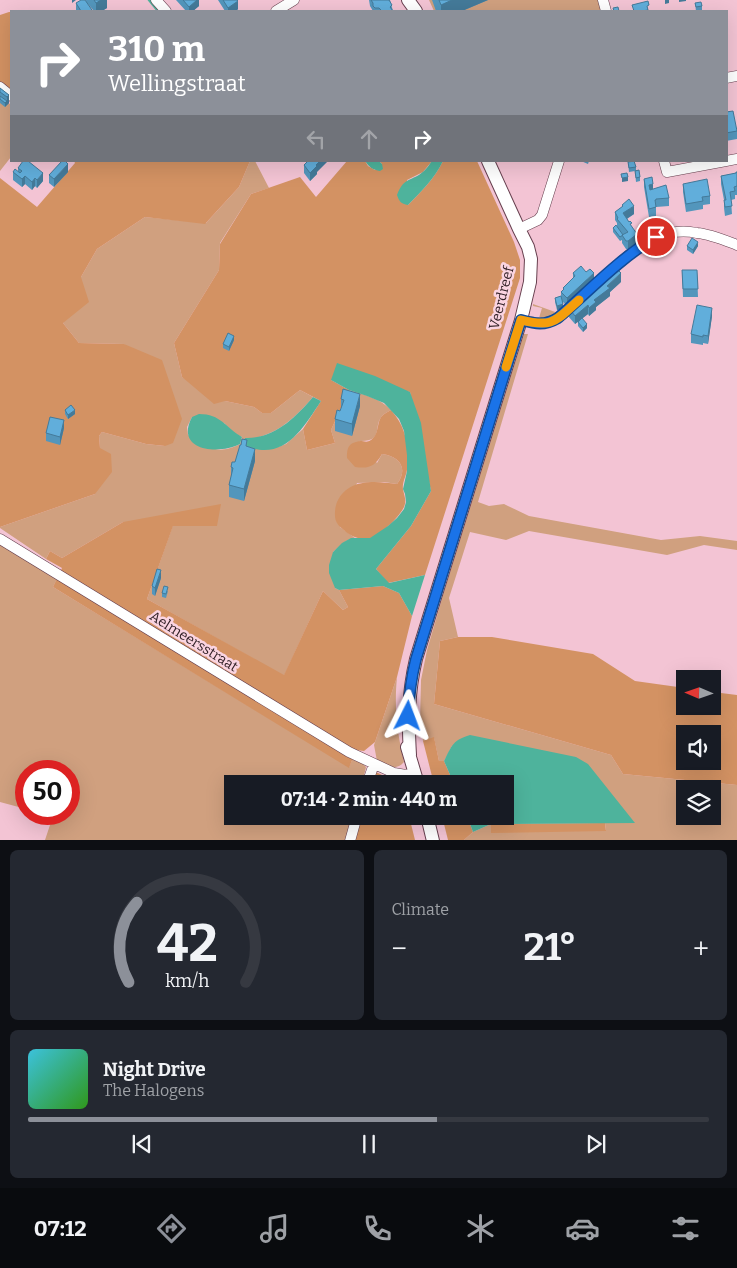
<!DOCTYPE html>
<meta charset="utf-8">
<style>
:root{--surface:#171b24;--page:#242831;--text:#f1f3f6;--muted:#9ea1a6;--line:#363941;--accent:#8c9099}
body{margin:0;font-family:Bitter,serif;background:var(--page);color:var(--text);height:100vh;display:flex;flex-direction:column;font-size:19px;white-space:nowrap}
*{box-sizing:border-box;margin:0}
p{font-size:16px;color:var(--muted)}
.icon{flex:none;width:28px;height:28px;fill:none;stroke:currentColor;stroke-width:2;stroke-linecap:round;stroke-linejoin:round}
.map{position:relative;height:840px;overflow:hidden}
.sheet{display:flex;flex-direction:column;gap:10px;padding:10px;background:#0d0f14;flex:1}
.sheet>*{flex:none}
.hud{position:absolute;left:10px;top:10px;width:718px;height:152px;border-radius:0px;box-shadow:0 5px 20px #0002;background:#8c9099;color:#fff;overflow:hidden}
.needle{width:32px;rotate:272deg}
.tools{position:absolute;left:676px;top:670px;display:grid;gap:10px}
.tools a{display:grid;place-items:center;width:45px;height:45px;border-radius:0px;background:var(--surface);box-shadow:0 5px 20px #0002;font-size:25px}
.speed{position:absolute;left:15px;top:760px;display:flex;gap:10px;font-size:25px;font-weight:700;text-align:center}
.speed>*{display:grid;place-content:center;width:65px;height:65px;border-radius:50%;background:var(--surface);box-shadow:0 5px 20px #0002;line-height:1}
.speed .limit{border:8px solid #d22;background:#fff;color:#111}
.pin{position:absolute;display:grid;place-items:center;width:42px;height:42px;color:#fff;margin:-21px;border:2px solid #fff;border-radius:50%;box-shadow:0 1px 5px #0007}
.me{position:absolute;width:55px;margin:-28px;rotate:3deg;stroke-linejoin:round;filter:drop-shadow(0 0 4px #0008)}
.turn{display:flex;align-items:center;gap:18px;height:105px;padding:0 15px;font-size:22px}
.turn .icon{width:65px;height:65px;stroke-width:2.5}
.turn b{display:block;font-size:35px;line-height:42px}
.lanes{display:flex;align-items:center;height:48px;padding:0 15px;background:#0003;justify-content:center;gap:25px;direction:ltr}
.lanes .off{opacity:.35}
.big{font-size:38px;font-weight:700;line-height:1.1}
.sheet .card{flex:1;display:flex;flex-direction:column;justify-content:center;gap:8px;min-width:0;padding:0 18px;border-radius:8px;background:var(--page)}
.sheet .dial{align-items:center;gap:0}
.dial svg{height:130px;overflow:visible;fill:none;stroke:var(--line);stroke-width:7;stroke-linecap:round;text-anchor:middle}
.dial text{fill:var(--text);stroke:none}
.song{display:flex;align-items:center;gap:15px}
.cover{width:60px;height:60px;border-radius:8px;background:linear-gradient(135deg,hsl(190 70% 55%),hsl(110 70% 35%))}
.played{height:5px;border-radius:2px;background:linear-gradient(90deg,var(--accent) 60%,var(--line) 60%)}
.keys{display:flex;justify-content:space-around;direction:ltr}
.heat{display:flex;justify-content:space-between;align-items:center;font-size:28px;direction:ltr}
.sheet .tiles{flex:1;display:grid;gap:10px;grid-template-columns:1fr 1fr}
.card:last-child{grid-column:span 2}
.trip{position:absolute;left:224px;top:775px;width:290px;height:50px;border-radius:0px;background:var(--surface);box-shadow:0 5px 20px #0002;font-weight:700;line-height:50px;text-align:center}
.menu{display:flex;height:80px;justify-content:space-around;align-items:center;background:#090b0e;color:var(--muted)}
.menu .icon{width:35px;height:35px}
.menu .on{color:var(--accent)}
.menu b{font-size:22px;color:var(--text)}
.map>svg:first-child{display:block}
</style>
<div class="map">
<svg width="737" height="841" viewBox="0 0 737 841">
<rect width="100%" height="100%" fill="#f3c4d4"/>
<path fill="#d0a07f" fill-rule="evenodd" d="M 429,0 L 599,0 L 602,11 L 434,11 Z
M 0,96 L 11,105 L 11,157 L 0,171 Z
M 250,161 L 255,161 L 269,188 L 251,194 L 220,243 L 219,270 L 174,343 L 182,377 L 225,401 L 254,407 L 262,413 L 271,413 L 300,390 L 313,397 C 296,417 278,434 251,439 L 278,447 L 286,444 L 303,429 L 307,450 L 335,443 L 331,430 L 349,390 C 364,395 380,398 391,410 C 388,412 385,413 383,415 C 372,426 385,442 359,441 L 377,463 L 382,454 C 399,456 409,468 397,484 L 384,482 L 357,483 L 340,527 L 355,538 C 346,539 340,546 333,552 L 335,588 L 339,590 L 348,607 L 343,610 L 323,591 L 284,676 L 147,599 L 173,525 L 217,526 L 123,522 L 62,558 L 50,551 L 46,559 L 0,528 L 0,527 L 95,494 L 100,449 L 99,436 L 102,432 L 146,444 L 165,446 L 124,344 L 79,343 L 63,323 L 81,277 L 97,249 L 145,217 L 206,223 L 239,187 ZM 192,417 L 224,423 L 234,433 L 242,437 L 240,444 C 217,456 207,447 188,435 L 187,427 Z
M 533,304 L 558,313 L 547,318 L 539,318 L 542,308 L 533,306 Z
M 524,334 L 528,334 L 478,502 L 489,506 L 504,504 L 529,516 L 661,540 L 700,536 L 737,541 L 737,550 L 704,545 L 667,555 L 529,531 L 506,540 L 470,532 L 449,598 L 458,637 L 440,641 L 434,704 L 611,755 L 623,774 L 737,785 L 737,840 L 464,840 L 473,832 L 491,824 L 491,832 L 606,830 L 605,823 L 634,823 L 452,746 L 444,761 L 439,761 L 434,738 L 423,741 L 420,723 L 421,680 L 427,650 L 444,592 ZM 685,789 L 712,789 L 712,816 L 685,816 Z
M 0,544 L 57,579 L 53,587 L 349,767 L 353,758 L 362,763 L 366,767 L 362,784 L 232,784 L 232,816 L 353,816 L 346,840 L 45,840 L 52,819 L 39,814 L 69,814 L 69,771 L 26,771 L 26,809 L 0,802 Z
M 397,677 C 394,708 397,732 404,762 C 395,772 388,765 377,761 L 374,745 Z"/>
<path fill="#d39263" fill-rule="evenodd" d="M 11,11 L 11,93 L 0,83 L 0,15 L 12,11 L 14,11 Z
M 74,161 L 250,161 L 239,187 L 205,224 L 145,217 L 97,249 L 81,277 L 89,302 L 63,323 L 79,343 L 124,344 L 162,360 L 182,419 L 173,443 L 165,446 L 146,444 L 102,432 L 99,436 L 100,448 L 111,454 L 112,472 L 95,494 L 0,527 L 0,178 L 37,207 L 75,163 Z
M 347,161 L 365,161 L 368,166 L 375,170 L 382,164 L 379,161 L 432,161 L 423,172 L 407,180 L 408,205 C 421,192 435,178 443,161 L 477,161 L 514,242 L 520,260 L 520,278 L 425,575 L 388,583 L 376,569 L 411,526 L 431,491 L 410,392 L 331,380 L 349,390 L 331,430 L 335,443 L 307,450 L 303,429 L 321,401 L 300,390 L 271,413 L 262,413 L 254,407 L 225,401 L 214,404 L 182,377 L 174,343 L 219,270 L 220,244 L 251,194 L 300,177 L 316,197 Z
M 391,410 C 407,428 409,447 407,470 C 406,476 402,483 403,489 C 404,496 407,500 404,507 C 399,517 382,534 371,538 C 362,541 353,537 346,532 C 343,529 338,526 336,521 C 334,516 335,507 337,502 C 348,478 375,481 397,484 C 409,468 399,456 382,454 C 375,466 370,469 355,467 L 347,458 C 347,448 348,443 360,441 C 364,441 367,443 371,440 C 380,434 376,421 383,415 C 385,413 388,412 391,410 Z
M 221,504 L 217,526 L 173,526 L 147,599 L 284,675 L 323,591 L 343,610 L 348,607 L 339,590 L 383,586 L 399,593 L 412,616 L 397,677 L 375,742 L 364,751 L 356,750 L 349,768 L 53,587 L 62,568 L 46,559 L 50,551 L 62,558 L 123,522 Z
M 458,637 L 492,637 L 593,654 L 635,681 L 685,688 L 685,706 L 712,706 L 713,692 L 737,695 L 737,785 L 623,774 L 611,755 L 434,704 L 440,641 ZM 685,734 L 712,734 L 712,761 L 685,761 Z
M 434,737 L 439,761 L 444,761 L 454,784 L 434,784 L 423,741 Z
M 374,771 L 400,784 L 370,784 Z
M 360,816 L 409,816 L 415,840 L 353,841 Z
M 442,816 L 467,816 L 473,832 L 464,840 L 448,840 Z
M 605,823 L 606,831 L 491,833 L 491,824 Z"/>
<path fill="#4eb39c" d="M 365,161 L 379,161 L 382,164 L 383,169 L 380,171 C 373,170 369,167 365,161 Z
M 432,161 L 443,161 C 435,178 421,192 408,205 C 401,204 399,201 397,195 C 404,176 412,182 424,171 C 427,168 429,165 432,161 Z
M 337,363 L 375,376 L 410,392 L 421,423 L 431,491 L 411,526 L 376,569 L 389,583 L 425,575 L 412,616 L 399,593 L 383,586 L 339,590 L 335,588 L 329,573 L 329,565 L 333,552 L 342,543 L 351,538 L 370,538 L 388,526 L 397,518 L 404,509 L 406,502 L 405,494 L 403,489 L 407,471 L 407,455 L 404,431 L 399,419 L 384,403 L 367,396 L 349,390 L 331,380 Z
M 313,397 L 321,401 C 302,430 283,463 243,445 L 245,438 C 274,439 295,418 313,397 Z
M 199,414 C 221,414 225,427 242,437 L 240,444 C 219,455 174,451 192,417 Z
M 470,735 L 576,757 L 588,764 L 635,823 L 491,824 L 473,832 L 467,816 L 505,816 L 505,784 L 454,784 L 444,761 C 452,745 453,740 470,735 Z"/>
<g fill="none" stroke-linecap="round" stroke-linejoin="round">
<path stroke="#4eb39c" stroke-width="2.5" d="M 149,0 L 158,11"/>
<defs>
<path id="minor" d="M 156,0 L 166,11
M 603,0 L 606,11
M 276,11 L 294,0
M 726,78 L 737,76
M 0,87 L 11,96
M 664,161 L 667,172 L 726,161
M 726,161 L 737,159
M 519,229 L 538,220 L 542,215 L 559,161
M 590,290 C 610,272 643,237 670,233 C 679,231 688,231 697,233 C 710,234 724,240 737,245
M 521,320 C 552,327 555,321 577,302
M 0,539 L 349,752 L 394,773 L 406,775 L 415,773
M 367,784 L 374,764
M 350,841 L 357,816"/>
<path id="major" d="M 408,0 L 416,11
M 407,747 L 418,784
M 410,755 C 408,721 408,693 416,659 L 521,320 L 530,282 L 531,259 L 528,247 L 519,229 L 488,161
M 427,816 L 433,841"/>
</defs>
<use href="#minor" stroke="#67404f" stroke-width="11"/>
<use href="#major" stroke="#67404f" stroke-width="14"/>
<use href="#minor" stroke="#fff" stroke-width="10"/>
<use href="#major" stroke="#fff" stroke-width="12"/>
</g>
<path fill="#5396bc" d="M 86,0 L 107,0 L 107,8 L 102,11 L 94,11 L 87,3 L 92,11 L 76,11 L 76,3 L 86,1 Z
M 176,0 L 199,0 L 199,6 L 193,11 L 186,11 Z
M 218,0 L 237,0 L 238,9 L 236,11 L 225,11 Z
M 369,0 L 390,0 L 393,11 L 373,11 L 370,6 Z
M 432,0 L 488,0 L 462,11 L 436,11 Z
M 695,3 L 702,6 L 702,10 L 696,11 Z
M 0,88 L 9,95 L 9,103 L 5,107 L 0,103 Z
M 726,112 L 737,131 L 737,139 L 726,141 Z
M 581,161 L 589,161 L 588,164 Z
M 628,162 L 636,167 L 636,170 L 640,177 L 640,181 L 636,182 L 635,171 L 629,172 Z
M 304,165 L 317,172 L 317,174 L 310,181 L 304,173 Z
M 18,168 L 43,181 L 37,188 L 35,186 L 32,190 L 25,184 L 22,187 L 13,180 L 13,172 L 18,172 Z
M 68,172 L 54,187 L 49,183 L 49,175 Z
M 737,172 L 737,195 L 735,195 L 735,199 L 731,200 L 732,214 L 725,216 L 724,208 L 724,200 L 721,184 L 721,176 L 736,173 Z
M 644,179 L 653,189 L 669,198 L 669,206 L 656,207 L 656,216 L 649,217 L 644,187 Z
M 683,184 L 710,196 L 710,204 L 703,205 L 703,209 L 686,212 L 683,192 Z
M 622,205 L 634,214 L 627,219 L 632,227 L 637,242 L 628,249 L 626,249 L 622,243 L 622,240 L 620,241 L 613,232 L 613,228 L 617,227 L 617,223 L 615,220 L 615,212 L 622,207 Z
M 687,246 L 698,246 L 693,254 L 687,250 Z
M 682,270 L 697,270 L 698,297 L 683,297 Z
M 573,273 L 594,282 L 567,306 L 563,302 L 563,308 L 557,310 L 555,302 L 555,298 L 561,296 L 561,292 L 563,290 L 563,288 L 573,278 Z
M 621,282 L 610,292 L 610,296 L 596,307 L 596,310 L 589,316 L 588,314 L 575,324 L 568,316 L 568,307 Z
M 712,316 L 708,344 L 703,343 L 703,345 L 691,343 L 691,334 Z
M 578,322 L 587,328 L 583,332 L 578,326 Z
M 234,340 L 229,351 L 223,348 L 223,344 Z
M 341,399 L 360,406 L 352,436 L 335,431 L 335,419 L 341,410 Z
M 65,410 L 75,414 L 68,419 L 65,414 Z
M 64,428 L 60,445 L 46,441 L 46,433 Z
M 247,447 L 255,461 L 244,501 L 229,497 L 229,485 L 231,478 L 231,467 Z
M 161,578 L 155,596 L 152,594 L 152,586 Z
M 168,591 L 166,598 L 162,597 L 162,593 Z"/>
<path fill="#447a99" d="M 72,0 L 76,0 L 72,3 Z
M 101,0 L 107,0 L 107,8 L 102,11 L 96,11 L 96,3 Z
M 197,0 L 199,0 L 199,6 L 193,11 L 189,11 L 189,7 Z
M 452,0 L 488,0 L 462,11 L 441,11 L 441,5 Z
M 665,0 L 669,0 L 669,3 L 665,4 Z
M 679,0 L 686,0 L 686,1 L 679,2 Z
M 238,1 L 238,9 L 236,11 L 228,11 L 228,8 Z
M 9,95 L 9,103 L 5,107 L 5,103 L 7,101 L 7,97 Z
M 320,161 L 328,161 L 317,172 L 317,174 L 310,181 L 310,173 L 316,165 Z
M 68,164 L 68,172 L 54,187 L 54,179 Z
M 43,173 L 43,181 L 37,188 L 37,180 Z
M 25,176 L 25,184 L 22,187 L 22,179 Z
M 628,177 L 628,181 L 622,182 L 622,178 Z
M 35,178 L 35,186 L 32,190 L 32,182 Z
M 653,184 L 653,192 L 649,193 L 649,185 Z
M 634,206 L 634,214 L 623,221 L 623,213 Z
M 637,234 L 637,242 L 628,249 L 628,241 Z
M 698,242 L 698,246 L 693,254 L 693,250 Z
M 594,273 L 594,282 L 567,306 L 567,298 Z
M 621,273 L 621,282 L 610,292 L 610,296 L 596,307 L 596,310 L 589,316 L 589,308 L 594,300 L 607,286 Z
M 563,304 L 563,308 L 557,310 L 557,306 Z
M 588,305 L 588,314 L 575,324 L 575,316 Z
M 712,308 L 712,316 L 708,344 L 708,336 Z
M 587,324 L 587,328 L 583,332 L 583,328 Z
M 234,336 L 234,340 L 229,351 L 229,347 Z
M 360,394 L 360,406 L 352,436 L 352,424 Z
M 75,410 L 75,414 L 68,419 L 68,415 Z
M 64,420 L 64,428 L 60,445 L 60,437 Z
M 255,449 L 255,461 L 244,501 L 244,489 Z
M 161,570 L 161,578 L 155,596 L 155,588 Z"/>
<path fill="#61aedb" stroke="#447a99" d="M 81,0 L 85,0 L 92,10 L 89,11 L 81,11 L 76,3 Z
M 94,0 L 101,0 L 96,3 Z
M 183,0 L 197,0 L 189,7 Z
M 223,0 L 237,0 L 238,1 L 228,8 Z
M 371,0 L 389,0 L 392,5 L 390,7 L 393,11 L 382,11 L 379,8 L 375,8 L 373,6 L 373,3 Z
M 439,0 L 452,0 L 441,5 Z
M 648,1 L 649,5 L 647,6 L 648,10 L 642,11 L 634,11 L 632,5 Z
M 701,2 L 702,6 L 696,7 L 695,3 Z
M 618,7 L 619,11 L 614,11 L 613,8 Z
M 0,88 L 9,95 L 7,97 L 0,92 Z
M 0,96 L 7,101 L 5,103 L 0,99 Z
M 733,111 L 737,131 L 726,133 L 726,112 Z
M 23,161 L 28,161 L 43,173 L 37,180 L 35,178 L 32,182 L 25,176 L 22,179 L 13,172 L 15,169 L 20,173 L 22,171 L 18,168 Z
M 62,161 L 65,161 L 68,164 L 54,179 L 49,175 Z
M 308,161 L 320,161 L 316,165 L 317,166 L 310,173 L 304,165 Z
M 634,161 L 636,167 L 629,168 L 628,162 Z
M 639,170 L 640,177 L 636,178 L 635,171 Z
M 736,172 L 737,172 L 737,186 L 734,187 L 735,191 L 730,192 L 732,206 L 725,207 L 724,200 L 726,200 L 721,176 L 736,173 Z
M 627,173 L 628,177 L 622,178 L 621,174 Z
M 652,177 L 653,184 L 649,185 L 650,190 L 666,185 L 669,198 L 656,199 L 656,200 L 655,200 L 656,207 L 649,209 L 644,179 Z
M 707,179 L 710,196 L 702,197 L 703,201 L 686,204 L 683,184 Z
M 629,199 L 634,206 L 623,213 L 629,222 L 630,221 L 632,223 L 630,224 L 637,234 L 628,241 L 626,241 L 622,235 L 628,232 L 617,219 L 618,218 L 615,212 L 623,206 L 622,205 Z
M 616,225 L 623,235 L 620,237 L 613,228 Z
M 692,238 L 698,242 L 693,250 L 687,246 Z
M 581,266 L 586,272 L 590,269 L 594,273 L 567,298 L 561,292 L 564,289 L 563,288 L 575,276 L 573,273 Z
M 615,267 L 621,273 L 607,286 L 610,288 L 594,300 L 596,302 L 589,308 L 588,305 L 575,316 L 568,307 L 602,279 Z
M 682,270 L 697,270 L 698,289 L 683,289 Z
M 561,296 L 563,304 L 557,306 L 555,298 Z
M 697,305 L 712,308 L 708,336 L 703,335 L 703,337 L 691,334 Z
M 582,318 L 587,324 L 583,328 L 578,322 Z
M 228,333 L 234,336 L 229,347 L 223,344 Z
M 343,389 L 360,394 L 352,424 L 335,419 L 337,410 L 340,411 L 344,400 L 341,399 Z
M 71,405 L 75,410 L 68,415 L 65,410 Z
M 50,417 L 64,420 L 60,437 L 46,433 Z
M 242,439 L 247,440 L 246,446 L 255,449 L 244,489 L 229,485 L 233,468 L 231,467 L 232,462 L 235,462 L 240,445 L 241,445 Z
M 157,569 L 161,570 L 155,588 L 152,586 Z
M 164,586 L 168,587 L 166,594 L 162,593 Z"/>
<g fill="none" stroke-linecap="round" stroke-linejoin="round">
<defs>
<path id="route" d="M 408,716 C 409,696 411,678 416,659 L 521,320 C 536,324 544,326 558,318 C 590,290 620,258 656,237"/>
</defs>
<use href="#route" stroke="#114b97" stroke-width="12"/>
<use href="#route" stroke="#1a73e8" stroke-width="9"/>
<path stroke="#f59e0b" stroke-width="9" d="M 506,367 L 521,320 C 554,328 555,321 579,300"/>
</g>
<g text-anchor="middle" stroke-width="5" stroke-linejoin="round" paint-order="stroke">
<g font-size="14" fill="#322127" stroke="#fad4e1">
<text transform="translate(501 298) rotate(-76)" y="5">Veerdreef</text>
<text transform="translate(194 641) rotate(32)" y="5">Aelmeersstraat</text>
</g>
</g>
</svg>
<div class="tools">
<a><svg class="needle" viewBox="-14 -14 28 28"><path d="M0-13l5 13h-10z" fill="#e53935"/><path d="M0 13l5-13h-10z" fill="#9ea1a6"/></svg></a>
<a><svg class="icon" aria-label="sound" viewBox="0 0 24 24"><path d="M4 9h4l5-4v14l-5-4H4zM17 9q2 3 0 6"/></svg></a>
<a><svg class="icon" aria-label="layers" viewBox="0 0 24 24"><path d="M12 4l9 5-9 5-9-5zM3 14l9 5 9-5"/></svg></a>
</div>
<div class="speed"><div class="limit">50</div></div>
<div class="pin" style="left:656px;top:237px;background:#d93025"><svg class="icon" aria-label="arrive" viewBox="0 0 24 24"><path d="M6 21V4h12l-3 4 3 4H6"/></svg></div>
<svg class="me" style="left:408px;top:716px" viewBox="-20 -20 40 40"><path d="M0-17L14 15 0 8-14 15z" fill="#1a73e8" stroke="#fff" stroke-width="4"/></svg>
<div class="trip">07:14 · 2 min · 440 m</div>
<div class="hud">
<div class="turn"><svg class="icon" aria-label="right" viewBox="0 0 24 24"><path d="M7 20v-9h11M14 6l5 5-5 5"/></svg><div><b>310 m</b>Wellingstraat</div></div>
<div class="lanes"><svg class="icon off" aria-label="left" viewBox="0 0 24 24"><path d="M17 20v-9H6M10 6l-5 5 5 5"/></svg><svg class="icon off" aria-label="ahead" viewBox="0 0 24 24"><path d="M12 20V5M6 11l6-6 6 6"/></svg><svg class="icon" aria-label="right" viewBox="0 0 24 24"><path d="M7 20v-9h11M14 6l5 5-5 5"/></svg></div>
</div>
</div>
<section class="sheet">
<div class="tiles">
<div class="card dial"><svg viewBox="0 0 100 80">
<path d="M14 69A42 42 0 1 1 86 69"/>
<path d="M14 69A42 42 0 0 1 19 20" stroke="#8c9099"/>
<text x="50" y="56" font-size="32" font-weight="700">42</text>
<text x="50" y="72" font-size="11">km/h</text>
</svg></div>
<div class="card"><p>Climate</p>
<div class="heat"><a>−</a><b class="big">21°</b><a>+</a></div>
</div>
<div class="card">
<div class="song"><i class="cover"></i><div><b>Night Drive</b><p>The Halogens</p></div></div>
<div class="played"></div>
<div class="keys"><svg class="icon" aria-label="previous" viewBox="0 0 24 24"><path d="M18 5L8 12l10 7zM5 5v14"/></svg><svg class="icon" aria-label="pause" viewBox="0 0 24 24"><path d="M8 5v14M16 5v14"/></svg><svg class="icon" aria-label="next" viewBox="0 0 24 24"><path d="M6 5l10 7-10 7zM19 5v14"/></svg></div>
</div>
</div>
</section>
<nav class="menu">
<b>07:12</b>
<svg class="icon on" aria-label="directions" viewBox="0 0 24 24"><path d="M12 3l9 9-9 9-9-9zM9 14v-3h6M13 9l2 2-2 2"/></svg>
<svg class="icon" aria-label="music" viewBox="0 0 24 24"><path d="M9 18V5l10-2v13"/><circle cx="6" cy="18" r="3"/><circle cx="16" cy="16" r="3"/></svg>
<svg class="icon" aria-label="phone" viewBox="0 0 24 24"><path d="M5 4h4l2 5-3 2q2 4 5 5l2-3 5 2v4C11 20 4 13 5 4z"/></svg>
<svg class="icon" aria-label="climate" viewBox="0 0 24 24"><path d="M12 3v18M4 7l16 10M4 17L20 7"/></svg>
<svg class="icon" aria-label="car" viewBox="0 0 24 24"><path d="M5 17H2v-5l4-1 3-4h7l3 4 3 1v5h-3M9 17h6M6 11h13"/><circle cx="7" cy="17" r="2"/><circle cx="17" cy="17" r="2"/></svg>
<svg class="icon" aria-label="filters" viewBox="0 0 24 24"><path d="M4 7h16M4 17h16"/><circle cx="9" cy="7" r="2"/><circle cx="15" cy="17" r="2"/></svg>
</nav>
